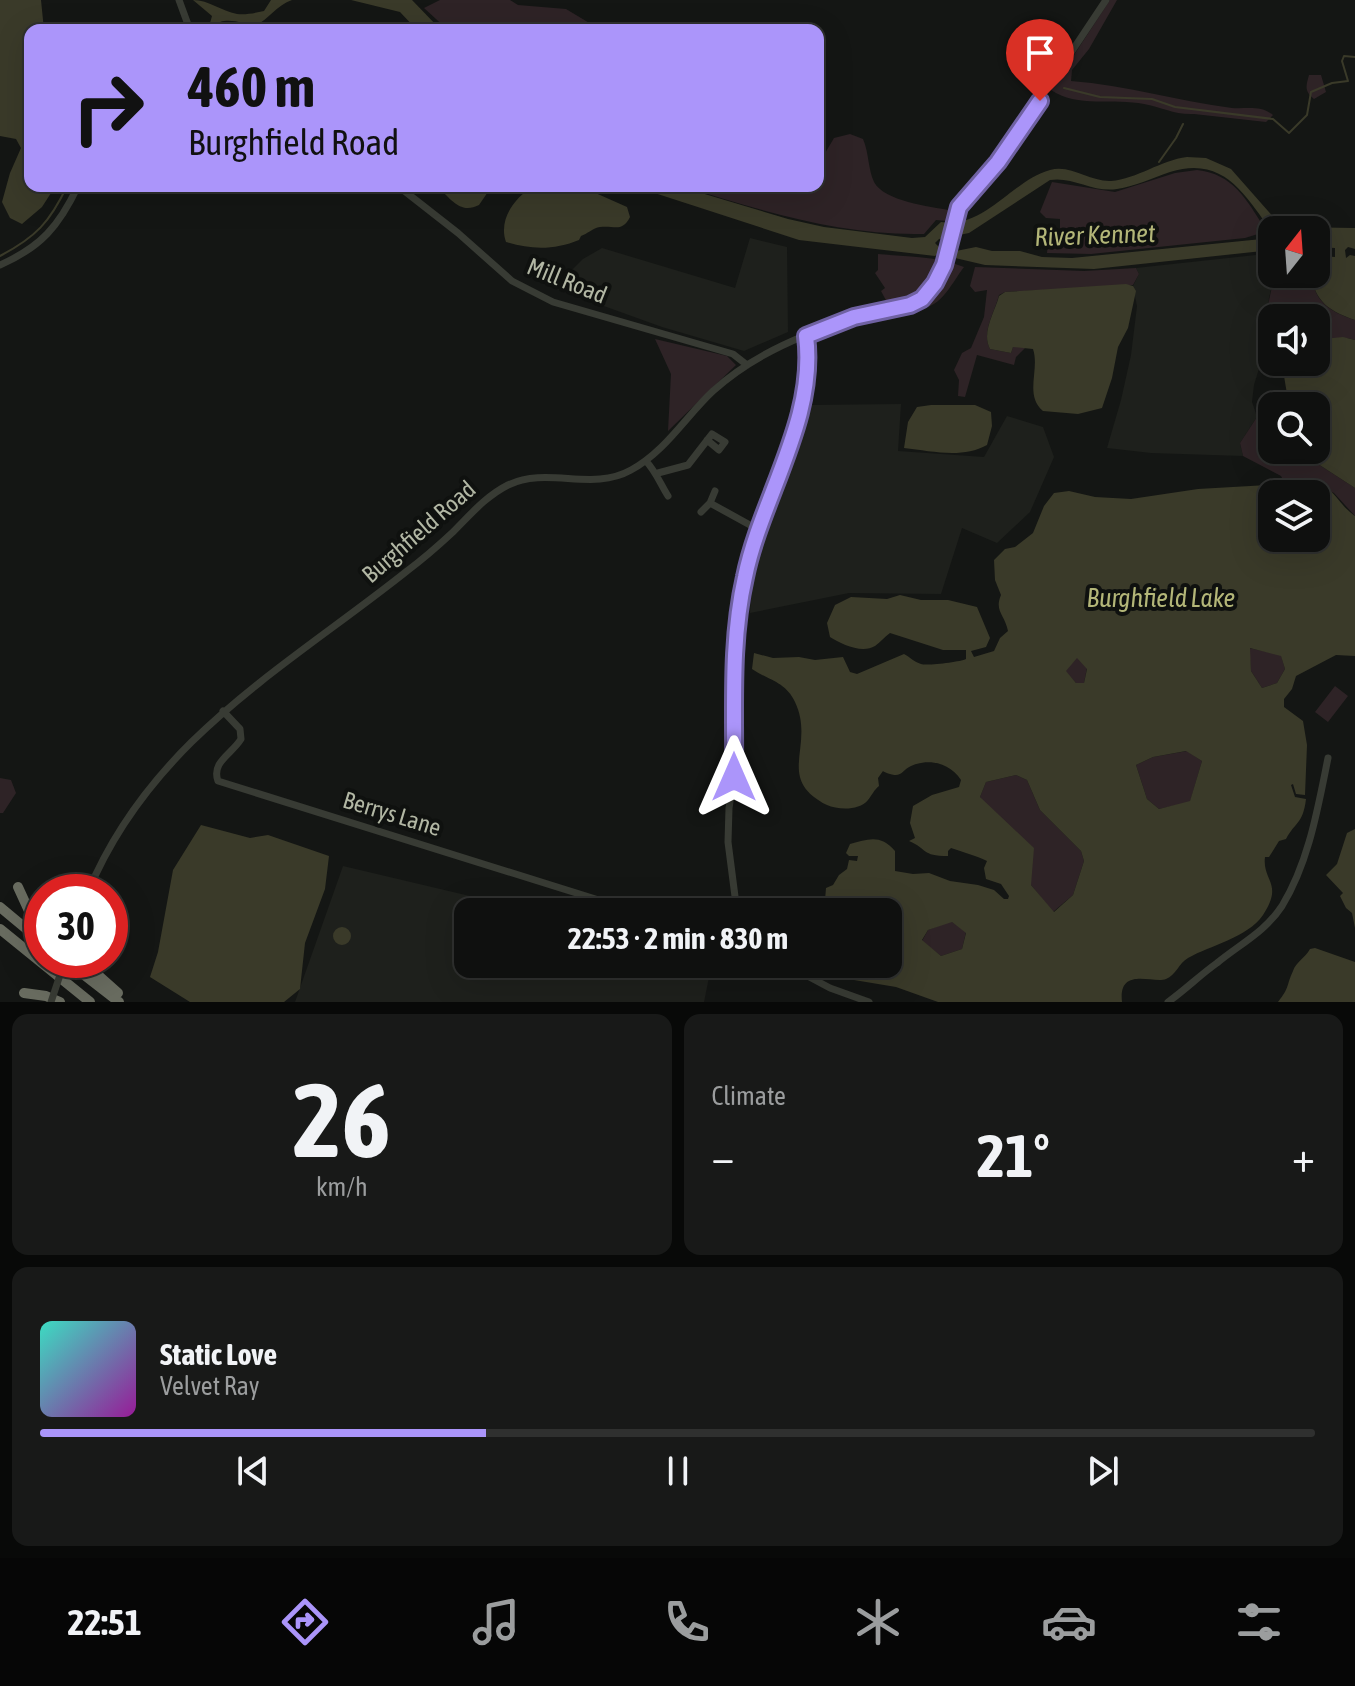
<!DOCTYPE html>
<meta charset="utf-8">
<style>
:root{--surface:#0f100f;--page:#181918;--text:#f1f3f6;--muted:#9b9d9e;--line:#2f302f;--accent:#ab95fa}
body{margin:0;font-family:"Asap Condensed",sans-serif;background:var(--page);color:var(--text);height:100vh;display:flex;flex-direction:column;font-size:30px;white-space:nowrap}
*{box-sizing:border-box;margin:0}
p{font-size:26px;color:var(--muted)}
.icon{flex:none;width:44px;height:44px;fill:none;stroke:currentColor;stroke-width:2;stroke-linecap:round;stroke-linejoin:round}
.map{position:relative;height:1002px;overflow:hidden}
.drawer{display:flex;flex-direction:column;gap:12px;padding:12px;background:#080908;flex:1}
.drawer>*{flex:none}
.hud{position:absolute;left:24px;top:24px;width:800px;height:168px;border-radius:16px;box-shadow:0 8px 32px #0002,0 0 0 2px var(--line);background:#ab95fa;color:#111;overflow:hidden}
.needle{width:52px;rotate:17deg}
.buttons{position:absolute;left:1258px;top:216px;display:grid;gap:16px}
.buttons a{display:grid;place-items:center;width:72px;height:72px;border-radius:16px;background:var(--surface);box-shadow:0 8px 32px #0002,0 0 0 2px var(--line);font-size:40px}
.speed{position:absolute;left:24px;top:874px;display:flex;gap:16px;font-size:40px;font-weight:700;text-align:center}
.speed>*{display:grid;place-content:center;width:104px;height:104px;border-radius:50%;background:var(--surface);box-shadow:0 8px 32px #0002,0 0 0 2px var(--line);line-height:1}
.speed .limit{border:12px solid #d22;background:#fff;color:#111}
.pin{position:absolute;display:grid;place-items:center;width:68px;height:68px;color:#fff;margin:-82px -34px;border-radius:50% 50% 50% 0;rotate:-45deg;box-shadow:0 0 8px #0007}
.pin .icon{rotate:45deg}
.me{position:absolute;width:88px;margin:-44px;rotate:0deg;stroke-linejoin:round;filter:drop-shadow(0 0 6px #0008)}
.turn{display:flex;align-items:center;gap:28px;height:168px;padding:0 32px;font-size:36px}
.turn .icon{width:104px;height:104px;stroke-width:2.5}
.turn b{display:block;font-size:56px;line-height:68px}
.big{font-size:60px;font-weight:700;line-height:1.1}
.drawer .card{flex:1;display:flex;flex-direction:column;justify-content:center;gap:12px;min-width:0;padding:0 28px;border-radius:16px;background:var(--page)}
.drawer .dial{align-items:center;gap:0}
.dial b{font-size:104px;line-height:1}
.song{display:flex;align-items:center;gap:24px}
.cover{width:96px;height:96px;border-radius:12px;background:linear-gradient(135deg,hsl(170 70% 55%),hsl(300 70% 35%))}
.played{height:8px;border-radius:4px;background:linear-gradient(90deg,var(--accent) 35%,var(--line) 35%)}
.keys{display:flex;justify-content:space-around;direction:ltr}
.heat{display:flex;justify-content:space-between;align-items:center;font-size:44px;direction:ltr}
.drawer .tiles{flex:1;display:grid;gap:12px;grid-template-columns:1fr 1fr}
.card:last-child{grid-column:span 2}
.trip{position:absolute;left:454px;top:898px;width:448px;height:80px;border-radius:16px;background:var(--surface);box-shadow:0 8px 32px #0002,0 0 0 2px var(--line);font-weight:700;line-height:80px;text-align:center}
.tab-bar{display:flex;height:128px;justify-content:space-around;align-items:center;background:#060606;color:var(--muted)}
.tab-bar .icon{width:56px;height:56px}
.tab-bar .current{color:var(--accent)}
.tab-bar b{font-size:36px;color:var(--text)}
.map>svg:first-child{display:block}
</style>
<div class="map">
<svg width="1355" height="1002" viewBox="0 0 1355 1002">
<rect width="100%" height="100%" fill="#141614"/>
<path fill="#1e201c" d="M 750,238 L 787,247 L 788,332 L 744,351 L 662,327 L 554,288 L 583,259 L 602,248 L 735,288 Z
M 1265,254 L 1274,277 L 1269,298 L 1265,349 L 1254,385 L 1252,402 L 1257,417 L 1240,443 L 1243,456 L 1151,453 L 1107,448 L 1121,400 L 1131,355 L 1137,306 L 1133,286 L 1139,274 L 1136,268 Z
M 901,404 L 898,451 L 984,457 L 1007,416 L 1043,427 L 1054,457 L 1030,512 L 997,543 L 962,528 L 941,594 L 849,593 L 750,613 L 752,569 L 811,405 Z
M 343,866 L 537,912 L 468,912 L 468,964 L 693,964 L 710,972 L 704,1002 L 295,1002 Z"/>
<path fill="#2e2326" d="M 440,0 L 510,0 L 518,5 L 566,9 L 591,24 L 663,30 L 448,30 L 424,8 Z
M 1110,0 L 1117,0 L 1089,49 L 1072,70 L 1071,81 C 1126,85 1178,101 1232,108 C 1247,109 1261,105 1273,115 L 1266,122 L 1194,114 C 1175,115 1161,107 1144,104 C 1114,98 1077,108 1051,90 Z
M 1309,75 L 1321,75 L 1326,92 L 1314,99 C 1304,91 1306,86 1309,75 Z
M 850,134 L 863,139 C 869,153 868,169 874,182 C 884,201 930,207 950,210 L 947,221 L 936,220 L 924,234 C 842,236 761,211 683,186 L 818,186 L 818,165 L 834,138 Z
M 1197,170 C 1233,174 1246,199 1264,227 L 1258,234 L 1245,238 L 1091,254 L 1047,253 L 1048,243 L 1058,245 L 1064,234 L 1060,228 L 1060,219 L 1046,218 L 1040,212 L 1052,182 L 1115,192 L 1175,173 Z
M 878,254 C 908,257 937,256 964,267 C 949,287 941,310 912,310 C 904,310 901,310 895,304 L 889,306 L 881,291 L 885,288 L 875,273 L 878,270 Z
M 975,267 L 1084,271 L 1136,268 L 1139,274 L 1133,285 L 1005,292 L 999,295 C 995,312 981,332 990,349 L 1011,353 L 1013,347 L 1026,347 L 1016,357 L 1014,365 L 977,355 L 965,397 L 958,396 L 959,380 L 954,370 L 962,353 L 971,348 L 984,317 L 987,290 L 975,292 L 970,286 Z
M 1277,274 L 1312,274 C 1313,301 1330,312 1355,320 L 1355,340 L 1347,338 L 1323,339 L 1316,333 L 1316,318 L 1272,318 L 1272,362 L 1283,362 L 1282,371 C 1280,370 1272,365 1271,364 C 1260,349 1268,289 1277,274 Z
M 655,339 L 727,356 L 736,365 L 668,431 L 671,374 Z
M 1269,408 L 1272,419 L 1272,450 L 1291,450 L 1292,453 L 1315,462 L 1355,488 L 1355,516 L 1334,493 L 1304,480 L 1285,484 L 1281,476 L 1243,456 L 1240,443 L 1257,417 Z
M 1249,648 L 1281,655 L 1285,669 L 1277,683 L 1262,688 L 1251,671 Z
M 1077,657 L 1087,668 L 1084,683 L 1076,683 L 1065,671 Z
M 1335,686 L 1348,696 L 1328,722 L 1315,712 Z
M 1187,751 L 1202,761 L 1190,802 L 1159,809 L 1147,799 L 1136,765 L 1153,757 Z
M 1016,775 L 1027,780 L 1040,810 L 1081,851 L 1084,861 L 1073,895 L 1053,912 L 1031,885 L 980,797 L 986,782 Z
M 0,778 L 11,780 L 16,793 L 3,813 L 0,813 Z
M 951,921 L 966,932 L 962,949 L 941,956 L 922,941 L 928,930 Z"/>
<path fill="#3a3a29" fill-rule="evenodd" d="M 0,0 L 41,0 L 44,30 L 30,30 L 30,186 L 45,186 L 51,193 L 42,207 L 22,224 L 10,218 L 2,202 L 10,173 L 21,148 L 16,139 L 0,136 Z
M 193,0 C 209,0 221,11 237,14 C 246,15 255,13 264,11 L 271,0 L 292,0 C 277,5 269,19 255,26 C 243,23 223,16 214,26 L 210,23 L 212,16 Z
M 351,0 L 412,0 L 441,30 L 417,30 L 400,12 Z
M 1187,157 L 1206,158 L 1231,169 L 1276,220 L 1289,227 L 1355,228 L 1355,249 L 1348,247 L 1345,250 L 1346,258 L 1350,255 L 1355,256 L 1355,320 C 1331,312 1313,301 1312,274 L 1316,274 L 1316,263 L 1321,256 L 1335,257 L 1335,248 L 1316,247 L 1316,230 L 1272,230 L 1272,232 C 1245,195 1224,155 1170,172 C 1153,178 1135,186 1117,189 C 1094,193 1072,176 1050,180 L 969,233 L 939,239 L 935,243 L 941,249 L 956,251 L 976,247 L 992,251 L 1020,251 L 1042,257 L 1072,258 L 1272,238 L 1272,250 L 1094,269 L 985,265 L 938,254 L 935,256 L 799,240 L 633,186 L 678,186 L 788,219 L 824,227 L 912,238 L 925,237 L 941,222 C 985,229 1011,181 1050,170 C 1071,164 1090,182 1111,181 C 1137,179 1161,160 1187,157 Z
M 437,186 L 492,186 L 479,205 C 460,215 450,198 437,186 Z
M 534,186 L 582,187 L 627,207 L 630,217 C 622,233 614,225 600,227 C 593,228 587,234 581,236 L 579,240 C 555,250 531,250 506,242 C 498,219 515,197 534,186 Z
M 1126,284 L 1133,286 L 1136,291 L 1128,328 L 1118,347 L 1112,378 L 1102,408 L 1078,414 L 1043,411 C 1024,395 1040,370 1033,349 L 1013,347 L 1011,353 L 990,349 C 981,332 995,312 999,296 L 1005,292 Z
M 1316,333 L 1323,339 L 1343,337 L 1355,340 L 1355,488 L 1315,462 L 1292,453 L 1291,450 L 1316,450 L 1316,406 L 1289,406 L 1282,364 L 1283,362 L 1316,362 Z
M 931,405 L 975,405 L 991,412 L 992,426 L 987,445 C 962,459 932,451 904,448 L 908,422 L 917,407 Z
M 1304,480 C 1334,482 1334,501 1355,516 L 1355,656 L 1336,655 L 1296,676 L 1292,689 L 1284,699 L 1284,707 L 1303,721 L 1307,745 L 1305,795 L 1296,794 L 1293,784 L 1291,785 L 1295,797 L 1306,799 C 1303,824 1295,822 1286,839 L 1279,841 L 1269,857 L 1265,857 C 1262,881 1284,883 1263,915 C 1247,938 1211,945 1188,958 C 1179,963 1176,975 1166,979 C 1153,984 1118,966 1122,1002 L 938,1002 L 896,987 L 848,979 L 827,967 L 830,964 L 888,964 L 888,912 L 824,912 L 826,888 L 833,885 L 839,875 L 847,869 L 849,860 L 857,861 L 858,856 L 849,856 L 846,853 L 850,844 C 868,839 881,834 895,851 L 895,871 L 913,874 L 929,873 L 950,881 L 978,885 L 994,890 L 1004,899 L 1008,899 L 1009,896 L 1001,884 L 986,879 L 984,868 L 987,861 C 980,857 960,851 951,848 L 948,851 L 948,856 C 921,856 928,849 909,841 L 915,838 L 910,823 L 913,806 L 932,795 L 959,787 L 961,780 C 950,763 929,758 911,766 C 904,769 902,776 894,775 C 893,775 883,772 883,771 L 878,778 L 879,786 C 874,790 872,795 868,800 C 859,811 838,810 827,805 C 774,778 816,746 795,702 C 786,682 768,680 752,669 L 754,653 L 773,658 L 799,657 L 815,660 L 843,657 L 850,672 L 857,674 L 904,654 C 910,657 914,662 921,664 C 927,666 960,662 966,659 L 966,650 L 943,650 L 890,633 C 884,637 881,642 875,646 C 862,654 841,644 830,637 L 827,623 L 835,605 L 851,597 L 887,599 L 900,595 L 921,600 L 948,600 L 977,607 L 990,638 L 986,647 L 971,651 L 974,657 L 994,651 L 1000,638 L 1008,631 C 1005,615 994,611 1001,595 L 995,580 L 994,560 L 1005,549 L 1015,547 L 1033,533 L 1044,506 L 1054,493 L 1069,491 L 1095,497 L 1131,499 L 1198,489 L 1285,484 ZM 1272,494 L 1316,494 L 1316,538 L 1272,538 ZM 1250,648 L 1281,656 L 1285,669 L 1277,683 L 1262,688 L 1251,671 ZM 1077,658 L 1087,669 L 1084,683 L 1076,683 L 1066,671 ZM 1186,751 L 1202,761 L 1190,801 L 1159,809 L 1147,799 L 1136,765 L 1153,757 ZM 1016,775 L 1027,780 L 1040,810 L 1081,851 L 1084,861 L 1073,895 L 1054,912 L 1031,885 L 1034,848 L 980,797 L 986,782 ZM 952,922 L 966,933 L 962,949 L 941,956 L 922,940 L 928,930 Z
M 201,825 L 250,838 L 268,835 L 329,856 L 325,889 L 305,943 L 300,989 L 284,1002 L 190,1002 L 150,977 L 158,952 L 173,870 Z
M 1355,829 L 1355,928 L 1352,913 L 1346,908 L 1340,896 L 1343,893 L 1326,875 L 1337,864 L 1347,833 Z
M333 936a9 9 0 1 1 18 0a9 9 0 1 1-18 0Z
M 1315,948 L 1355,962 L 1355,1002 L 1278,1002 C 1290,987 1286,986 1293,971 C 1296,962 1305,958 1310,949 Z"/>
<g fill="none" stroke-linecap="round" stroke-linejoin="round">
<path stroke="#3a3a29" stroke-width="2" d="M 1064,88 L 1100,97 L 1152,99 L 1175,107 L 1273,119 L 1289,133 L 1307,115 L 1311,92 L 1332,83 L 1348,81 L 1342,61 L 1344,56 L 1355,57
M 1159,162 L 1176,138 L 1183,124
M 0,256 C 36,237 50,222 67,186"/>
<path stroke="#383b34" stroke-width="7" d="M 179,0 L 190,30
M 398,186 L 458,233 L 512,281 L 553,302 L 733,354 L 747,365
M 0,265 C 41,247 59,226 78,186
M 646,461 C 656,472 660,483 668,496
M 658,473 L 688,465 L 712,434 L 725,442 L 719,450 L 707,440
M 715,491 L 710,503 L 759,530
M 701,512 L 710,503
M 223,711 L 240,729 L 241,739 C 232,754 211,762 218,781 L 637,912
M 88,892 C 151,740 285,668 407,571 C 423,559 438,546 453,532 C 470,515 486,496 508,485 C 548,466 592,492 631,470 C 665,452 686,416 713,391 C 767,342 841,320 910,305 L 929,291 L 941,272 L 959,207 L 998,162 L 1106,0
M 737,912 L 728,842 L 729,808 L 734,777 L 736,626 L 745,575 L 800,414 L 806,336
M 785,964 L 830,988 L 869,1002
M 1168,1002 C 1185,990 1200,975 1217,963 C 1240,944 1265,932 1282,906 C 1309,862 1318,807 1328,758"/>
<path stroke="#696c60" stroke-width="10" d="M 18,887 L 29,911 L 42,925
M 0,907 L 42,942
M 0,929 L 90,1002
M 65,960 L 119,1002
M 81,960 L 118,993
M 24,993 L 46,996 L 60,1002"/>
<path stroke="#383b34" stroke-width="7" d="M 51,1002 L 65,960"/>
</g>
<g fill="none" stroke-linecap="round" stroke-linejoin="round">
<defs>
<path id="route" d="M 734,777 C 735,710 730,643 745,577 C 761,498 817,419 806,336 L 854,317 L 910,305 L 922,299 L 935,283 L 944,265 L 959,207 L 998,162 L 1040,101"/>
</defs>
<use href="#route" stroke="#6f61a2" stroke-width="20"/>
<use href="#route" stroke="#ab95fa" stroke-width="14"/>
</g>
<g text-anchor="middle" stroke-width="8" stroke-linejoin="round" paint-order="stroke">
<g font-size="24" fill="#b2b7a4" stroke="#0f110f">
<text transform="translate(567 281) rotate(22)" y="8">Mill Road</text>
<text transform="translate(419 532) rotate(-41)" y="8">Burghfield Road</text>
<text transform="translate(392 814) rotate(17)" y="8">Berrys Lane</text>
</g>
<g font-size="26" font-style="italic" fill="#b3b678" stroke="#0f110f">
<text transform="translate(1095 235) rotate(-2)" y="9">River Kennet</text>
<text x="1161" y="607">Burghfield Lake</text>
</g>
</g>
</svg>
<div class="buttons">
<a><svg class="needle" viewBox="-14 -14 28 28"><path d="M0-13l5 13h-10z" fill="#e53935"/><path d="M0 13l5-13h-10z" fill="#9b9d9e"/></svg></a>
<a><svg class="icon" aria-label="sound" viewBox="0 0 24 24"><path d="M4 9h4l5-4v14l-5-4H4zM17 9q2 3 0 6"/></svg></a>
<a><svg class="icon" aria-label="search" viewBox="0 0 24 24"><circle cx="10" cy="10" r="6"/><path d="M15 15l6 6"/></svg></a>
<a><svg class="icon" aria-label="layers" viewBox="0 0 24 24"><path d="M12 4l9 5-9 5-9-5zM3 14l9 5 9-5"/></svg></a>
</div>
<div class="speed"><div class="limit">30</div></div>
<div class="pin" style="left:1040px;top:101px;background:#d93025"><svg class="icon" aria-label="arrive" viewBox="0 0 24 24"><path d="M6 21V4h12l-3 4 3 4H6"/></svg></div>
<svg class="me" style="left:734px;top:777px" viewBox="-20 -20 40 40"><path d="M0-17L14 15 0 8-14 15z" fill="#ab95fa" stroke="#fff" stroke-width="4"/></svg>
<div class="trip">22:53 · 2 min · 830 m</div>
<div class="hud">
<div class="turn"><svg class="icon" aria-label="right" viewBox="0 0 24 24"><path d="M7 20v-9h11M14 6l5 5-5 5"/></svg><div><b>460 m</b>Burghfield Road</div></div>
</div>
</div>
<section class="drawer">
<div class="tiles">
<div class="card dial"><b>26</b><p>km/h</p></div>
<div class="card"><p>Climate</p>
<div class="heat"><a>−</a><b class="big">21°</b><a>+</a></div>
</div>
<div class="card">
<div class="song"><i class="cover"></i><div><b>Static Love</b><p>Velvet Ray</p></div></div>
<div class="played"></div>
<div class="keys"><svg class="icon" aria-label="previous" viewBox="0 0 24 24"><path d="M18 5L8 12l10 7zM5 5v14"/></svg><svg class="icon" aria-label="pause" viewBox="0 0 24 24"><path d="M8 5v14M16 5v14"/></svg><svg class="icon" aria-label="next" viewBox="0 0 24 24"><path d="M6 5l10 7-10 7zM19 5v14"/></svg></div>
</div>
</div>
</section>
<nav class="tab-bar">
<b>22:51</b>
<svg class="icon current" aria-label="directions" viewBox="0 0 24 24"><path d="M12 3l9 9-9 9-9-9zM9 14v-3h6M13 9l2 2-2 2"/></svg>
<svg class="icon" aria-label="music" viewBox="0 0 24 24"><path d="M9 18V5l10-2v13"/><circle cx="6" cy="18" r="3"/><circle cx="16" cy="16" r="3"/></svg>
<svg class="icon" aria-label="phone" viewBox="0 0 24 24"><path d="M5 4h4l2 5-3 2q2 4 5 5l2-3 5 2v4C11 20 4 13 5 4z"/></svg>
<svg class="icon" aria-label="climate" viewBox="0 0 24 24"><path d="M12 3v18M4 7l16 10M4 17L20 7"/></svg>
<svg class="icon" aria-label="car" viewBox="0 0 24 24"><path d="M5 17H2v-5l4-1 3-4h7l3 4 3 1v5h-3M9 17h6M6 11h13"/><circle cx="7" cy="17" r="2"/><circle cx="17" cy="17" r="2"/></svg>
<svg class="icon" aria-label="filters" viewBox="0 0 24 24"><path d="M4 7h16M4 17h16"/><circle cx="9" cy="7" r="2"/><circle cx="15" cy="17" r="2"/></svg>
</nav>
